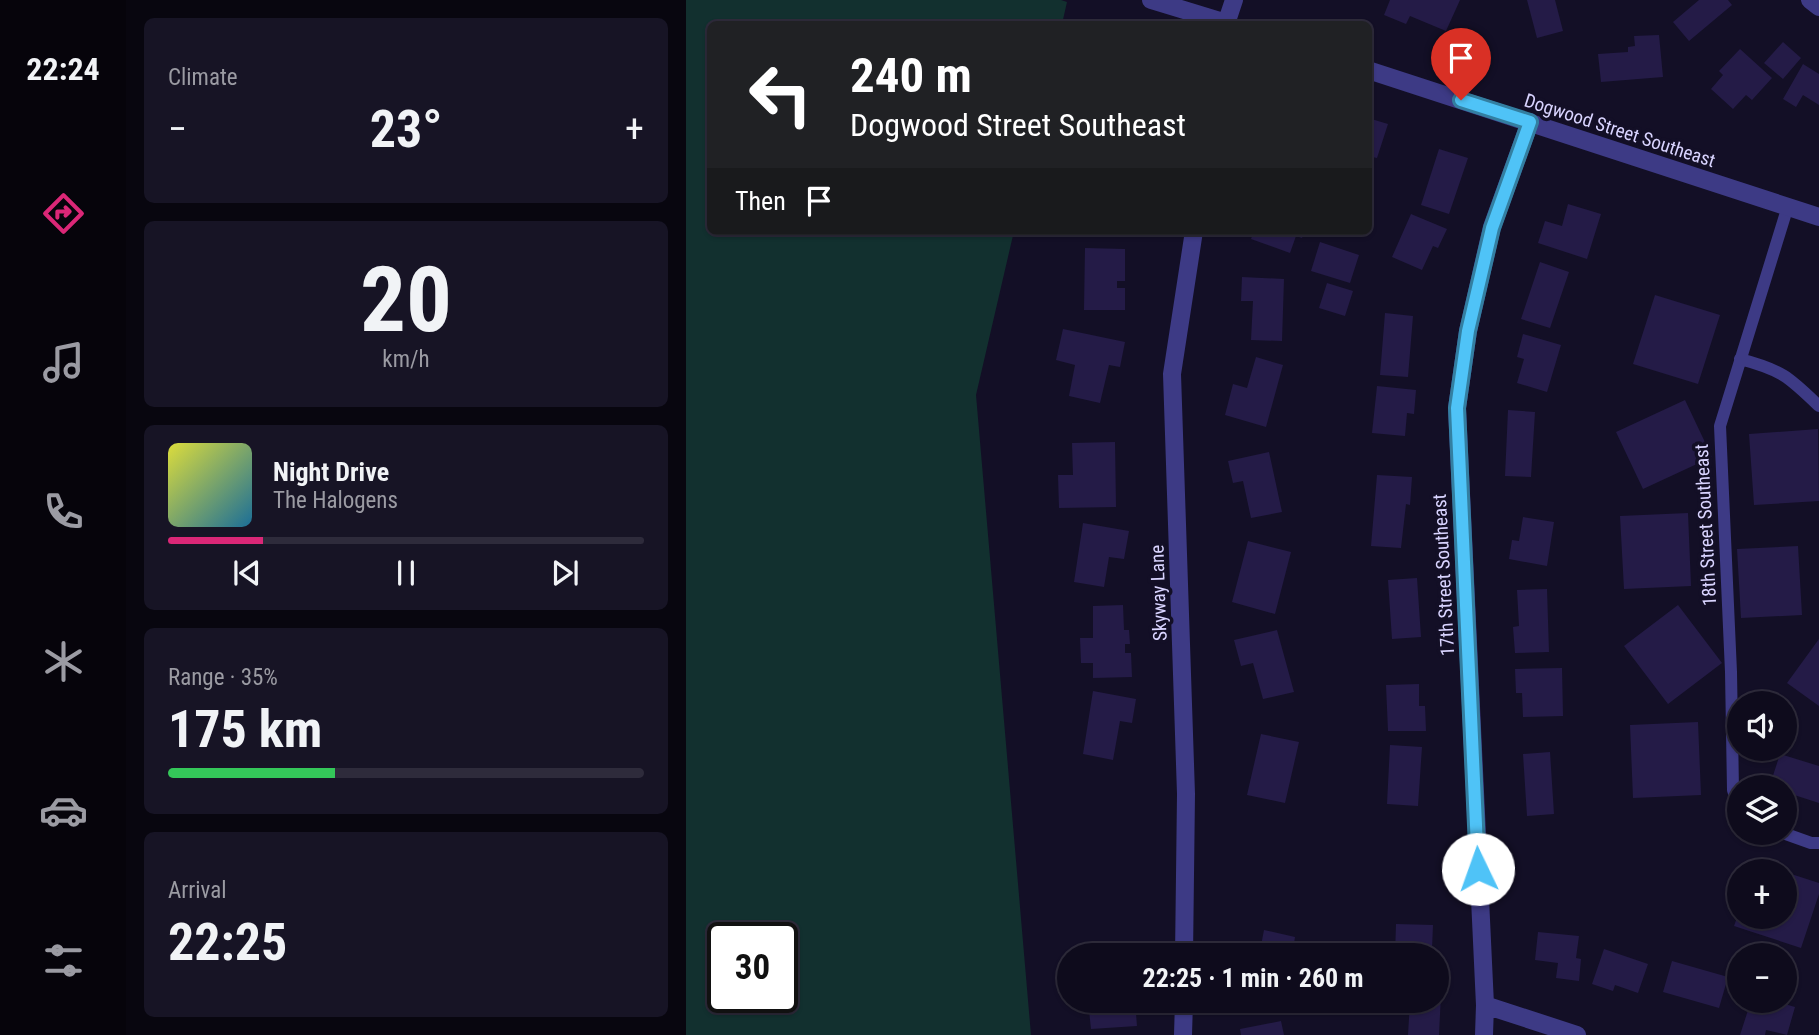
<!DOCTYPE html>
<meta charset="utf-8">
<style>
:root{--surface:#0e0b1c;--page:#171425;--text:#f1f3f6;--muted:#9b9ba3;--line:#2e2b3b;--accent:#db2777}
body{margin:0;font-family:"Roboto Condensed",sans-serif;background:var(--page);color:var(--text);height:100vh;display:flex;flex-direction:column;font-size:26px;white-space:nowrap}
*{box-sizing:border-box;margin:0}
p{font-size:23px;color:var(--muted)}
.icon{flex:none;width:38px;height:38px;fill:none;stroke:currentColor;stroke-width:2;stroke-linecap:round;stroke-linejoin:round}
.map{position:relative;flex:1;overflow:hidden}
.panel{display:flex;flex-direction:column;gap:18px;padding:18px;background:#08060f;width:560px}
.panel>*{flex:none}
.banner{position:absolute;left:21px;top:21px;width:665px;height:214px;border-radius:10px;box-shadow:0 2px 5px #0004,0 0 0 2px var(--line);background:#202124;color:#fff;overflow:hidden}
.fabs{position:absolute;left:1041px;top:691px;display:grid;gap:14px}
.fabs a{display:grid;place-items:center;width:70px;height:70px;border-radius:50%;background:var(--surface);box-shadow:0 2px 5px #0004,0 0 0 2px var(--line);font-size:35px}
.speed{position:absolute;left:21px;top:922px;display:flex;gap:14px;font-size:35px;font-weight:700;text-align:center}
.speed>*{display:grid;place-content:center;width:91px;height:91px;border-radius:50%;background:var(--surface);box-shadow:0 2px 5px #0004,0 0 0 2px var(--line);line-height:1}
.speed .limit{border:4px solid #111;border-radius:10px;background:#fff;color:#111}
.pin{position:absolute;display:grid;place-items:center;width:60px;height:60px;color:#fff;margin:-72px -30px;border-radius:50% 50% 50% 0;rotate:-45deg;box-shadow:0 0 7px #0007}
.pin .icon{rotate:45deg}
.me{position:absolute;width:77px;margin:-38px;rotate:357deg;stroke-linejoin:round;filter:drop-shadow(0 0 5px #0008)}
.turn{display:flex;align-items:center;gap:24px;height:147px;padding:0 28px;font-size:32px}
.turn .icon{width:91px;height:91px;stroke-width:2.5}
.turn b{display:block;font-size:49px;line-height:60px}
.then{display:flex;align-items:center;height:66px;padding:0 28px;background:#0003;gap:14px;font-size:26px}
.big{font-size:52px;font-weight:700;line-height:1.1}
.panel .widget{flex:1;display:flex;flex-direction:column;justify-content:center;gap:10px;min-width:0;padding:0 24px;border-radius:10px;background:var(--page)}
.panel .dial{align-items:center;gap:0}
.dial b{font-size:91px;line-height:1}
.song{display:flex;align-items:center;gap:21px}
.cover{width:84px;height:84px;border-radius:10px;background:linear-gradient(135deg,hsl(60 70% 55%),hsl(200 70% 35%))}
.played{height:7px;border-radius:4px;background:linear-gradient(90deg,var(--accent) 20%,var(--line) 20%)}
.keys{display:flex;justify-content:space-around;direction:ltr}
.heat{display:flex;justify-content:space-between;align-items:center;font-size:38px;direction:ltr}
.charge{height:10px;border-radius:5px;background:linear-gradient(90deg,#34c759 35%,var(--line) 0)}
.trip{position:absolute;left:371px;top:943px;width:392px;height:70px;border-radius:35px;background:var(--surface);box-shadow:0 2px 5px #0004,0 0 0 2px var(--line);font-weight:700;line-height:70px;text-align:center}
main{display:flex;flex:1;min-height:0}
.tabs{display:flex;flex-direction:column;width:126px;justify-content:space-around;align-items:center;background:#06040b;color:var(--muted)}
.tabs .icon{width:49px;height:49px}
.tabs .selected{color:var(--accent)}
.tabs b{font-size:32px;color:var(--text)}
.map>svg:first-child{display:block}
</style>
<main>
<nav class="tabs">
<b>22:24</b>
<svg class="icon selected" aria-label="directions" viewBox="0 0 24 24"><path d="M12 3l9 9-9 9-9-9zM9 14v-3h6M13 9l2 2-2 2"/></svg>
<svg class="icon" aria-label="music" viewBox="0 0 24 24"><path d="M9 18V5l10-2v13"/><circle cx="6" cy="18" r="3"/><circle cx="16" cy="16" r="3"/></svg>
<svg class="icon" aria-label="phone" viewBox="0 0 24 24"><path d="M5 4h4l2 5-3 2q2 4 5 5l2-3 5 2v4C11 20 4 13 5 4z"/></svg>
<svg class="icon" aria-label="climate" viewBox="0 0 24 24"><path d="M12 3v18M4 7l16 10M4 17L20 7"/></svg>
<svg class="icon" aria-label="car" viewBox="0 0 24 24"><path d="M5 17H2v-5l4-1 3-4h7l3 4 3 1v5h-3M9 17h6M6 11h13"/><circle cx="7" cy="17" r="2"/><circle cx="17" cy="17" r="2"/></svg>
<svg class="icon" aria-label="filters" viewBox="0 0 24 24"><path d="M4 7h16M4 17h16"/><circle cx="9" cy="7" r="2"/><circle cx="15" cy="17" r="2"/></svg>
</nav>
<section class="panel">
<div class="widget"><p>Climate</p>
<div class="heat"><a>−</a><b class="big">23°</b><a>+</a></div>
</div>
<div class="widget dial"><b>20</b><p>km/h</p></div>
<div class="widget">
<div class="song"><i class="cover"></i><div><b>Night Drive</b><p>The Halogens</p></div></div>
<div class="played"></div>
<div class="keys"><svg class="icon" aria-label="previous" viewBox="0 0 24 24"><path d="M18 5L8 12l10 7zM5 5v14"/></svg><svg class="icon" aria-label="pause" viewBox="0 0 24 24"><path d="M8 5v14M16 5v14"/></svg><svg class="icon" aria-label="next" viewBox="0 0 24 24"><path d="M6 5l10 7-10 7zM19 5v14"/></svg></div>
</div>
<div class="widget"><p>Range · 35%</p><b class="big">175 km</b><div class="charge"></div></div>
<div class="widget"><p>Arrival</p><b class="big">22:25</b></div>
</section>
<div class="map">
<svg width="1133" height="1035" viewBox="0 0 1133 1035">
<rect width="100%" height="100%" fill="#130f26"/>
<path fill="#12302f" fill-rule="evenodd" d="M 0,0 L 375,0 L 381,2 L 376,24 L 24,24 L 24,231 L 328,231 L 290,395 L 345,1035 L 0,1035 ZM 37,938 L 96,938 L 96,998 L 37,998 Z"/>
<path fill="#241b47" d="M 704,0 L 774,0 L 760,31 L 724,16 L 720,24 L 698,15 Z
M 841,0 L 869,0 L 877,31 L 851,38 Z
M 1013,0 L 1042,0 L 1046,5 L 1003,41 L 987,22 Z
M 973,35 L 977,77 L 915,82 L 912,54 L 942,52 L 942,47 L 949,46 L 948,36 Z
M 1097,42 L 1115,58 L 1097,79 L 1078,63 Z
M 1054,49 L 1086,78 L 1066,100 L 1060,95 L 1047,109 L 1025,89 L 1037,75 L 1033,71 Z
M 1117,64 L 1133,74 L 1133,105 L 1117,95 L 1110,107 L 1097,99 Z
M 682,118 L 702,124 L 691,158 L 682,156 Z
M 753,149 L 782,158 L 763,214 L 735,205 Z
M 882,204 L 915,214 L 901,259 L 852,243 L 859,221 L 876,226 Z
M 725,214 L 761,229 L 752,248 L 747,246 L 736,270 L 706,257 Z
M 568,231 L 619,231 L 616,238 L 610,236 L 604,253 L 565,239 Z
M 634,242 L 673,255 L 664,283 L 625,271 Z
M 399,248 L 439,249 L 439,281 L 431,281 L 431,288 L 439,288 L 439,310 L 398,310 Z
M 854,262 L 883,272 L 864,328 L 835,319 Z
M 556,277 L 598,279 L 596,341 L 565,340 L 567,301 L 555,301 Z
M 641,283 L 667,291 L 659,316 L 633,308 Z
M 969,295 L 1034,315 L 1012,384 L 947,364 Z
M 699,313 L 727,316 L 722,377 L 694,375 Z
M 377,329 L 439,342 L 434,367 L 423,365 L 414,403 L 383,396 L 389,365 L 370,360 Z
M 837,334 L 875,345 L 861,392 L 831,383 L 838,359 L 831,357 Z
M 570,357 L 597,365 L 580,427 L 539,415 L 547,384 L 561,388 Z
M 691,386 L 730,390 L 728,414 L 721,413 L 719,436 L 686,433 Z
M 999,400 L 1026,457 L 957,489 L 930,432 Z
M 822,410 L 849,412 L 845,477 L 819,476 Z
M 1132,429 L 1133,501 L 1068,505 L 1063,434 Z
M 429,442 L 430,507 L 373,508 L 372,475 L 387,475 L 386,443 Z
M 583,452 L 596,512 L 565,518 L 557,481 L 547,483 L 542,461 Z
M 691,475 L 726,477 L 724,505 L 720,504 L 715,548 L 685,546 Z
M 1002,513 L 1005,586 L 938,589 L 934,516 Z
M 837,517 L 868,522 L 861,566 L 823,559 L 826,540 L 833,541 Z
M 397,523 L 443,531 L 438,559 L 423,557 L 418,587 L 388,582 Z
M 562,541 L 605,552 L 589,614 L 546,602 Z
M 1112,546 L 1116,615 L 1055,618 L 1051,549 Z
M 731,578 L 735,637 L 706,639 L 702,580 Z
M 861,589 L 863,652 L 829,653 L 827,627 L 833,626 L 831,590 Z
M 437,605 L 438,630 L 443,630 L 444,644 L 439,644 L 439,653 L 445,653 L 446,677 L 407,678 L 407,663 L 395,663 L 394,638 L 407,638 L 407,606 Z
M 992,605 L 1036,663 L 982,704 L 938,646 Z
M 591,630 L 608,692 L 577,699 L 567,663 L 555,666 L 548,640 Z
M 1133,639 L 1133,706 L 1101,683 Z
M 876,668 L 877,716 L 837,717 L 836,693 L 830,693 L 829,669 Z
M 733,684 L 733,706 L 739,706 L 740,731 L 702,731 L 700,685 Z
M 407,691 L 450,699 L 446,723 L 434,721 L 427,760 L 397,754 Z
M 1012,722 L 1015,795 L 947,798 L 944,725 Z
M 575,734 L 613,742 L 599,803 L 561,795 Z
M 704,745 L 736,747 L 732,806 L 701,804 Z
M 864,752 L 868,814 L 841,816 L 837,754 Z
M 1094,754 L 1133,766 L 1133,803 L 1099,792 L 1099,788 L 1083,788 Z
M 1069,862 L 1097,871 L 1097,872 L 1066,872 Z
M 1099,872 L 1133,883 L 1133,894 L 1115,948 L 1048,926 L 1053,912 L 1054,917 L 1099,917 Z
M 710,924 L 747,925 L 746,949 L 741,949 L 740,956 L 709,956 Z
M 578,930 L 609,937 L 606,956 L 573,956 Z
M 852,932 L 893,936 L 890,958 L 895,959 L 893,981 L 870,978 L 872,963 L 849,960 Z
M 918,949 L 962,964 L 952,993 L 929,985 L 927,991 L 906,984 Z
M 986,961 L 1042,977 L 1033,1008 L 977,992 Z
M 751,994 L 755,994 L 753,1035 L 722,1035 L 724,1001 L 751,1001 Z
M 402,1001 L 449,1001 L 451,1026 L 405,1029 Z
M 626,1001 L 662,1001 L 662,1009 L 626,1006 Z
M 1065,1001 L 1089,1001 L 1109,1007 L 1101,1035 L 1080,1030 L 1079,1035 L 1054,1035 Z
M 595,1021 L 598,1035 L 555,1035 L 554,1029 Z"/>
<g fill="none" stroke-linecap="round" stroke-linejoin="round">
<path stroke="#3d3a85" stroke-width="12" d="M 1054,359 C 1096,370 1103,377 1133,406
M 1054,811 L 1047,790 L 1045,672 L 1034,426 L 1102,206
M 1097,833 L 1125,843 L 1133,843"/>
<path stroke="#3d3a85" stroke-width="18" d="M 465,0 L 544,24
M 1124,0 L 1133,7
M 540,24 L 548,0
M 682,70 L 1133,217
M 498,956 L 500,794 L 486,374 L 508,231
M 799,1005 L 891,1035
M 497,1035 L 498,1001
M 798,1035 L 799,1005 L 771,408 L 782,331 L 806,227 L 844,122"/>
</g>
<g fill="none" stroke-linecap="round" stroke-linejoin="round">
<defs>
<path id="route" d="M 775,100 L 844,122 L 806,228 L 782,331 L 771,408 L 792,869"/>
</defs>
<use href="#route" stroke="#337fa1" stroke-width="18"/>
<use href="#route" stroke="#4fc3f7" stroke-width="12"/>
</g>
<g text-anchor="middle" stroke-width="7" stroke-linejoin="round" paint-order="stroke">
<g font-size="19" fill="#d9d4ff" stroke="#130f26">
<text transform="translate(934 130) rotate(18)" y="7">Dogwood Street Southeast</text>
<text transform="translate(1019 525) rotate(-93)" y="7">18th Street Southeast</text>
<text transform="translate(757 575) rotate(-93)" y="7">17th Street Southeast</text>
<text transform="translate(472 593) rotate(-92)" y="7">Skyway Lane</text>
</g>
</g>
</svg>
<div class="fabs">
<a><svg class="icon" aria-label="sound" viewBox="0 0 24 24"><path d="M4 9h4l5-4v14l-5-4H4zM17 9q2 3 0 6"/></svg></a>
<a><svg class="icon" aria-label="layers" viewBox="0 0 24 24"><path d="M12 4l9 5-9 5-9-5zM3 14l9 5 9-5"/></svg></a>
<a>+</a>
<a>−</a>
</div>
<div class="speed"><div class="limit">30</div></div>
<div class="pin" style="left:775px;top:100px;background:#d93025"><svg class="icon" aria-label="arrive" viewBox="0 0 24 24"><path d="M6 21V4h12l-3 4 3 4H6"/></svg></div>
<svg class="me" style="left:792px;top:869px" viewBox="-20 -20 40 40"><circle r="19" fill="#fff"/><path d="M0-13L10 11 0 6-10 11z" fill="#4fc3f7"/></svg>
<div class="trip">22:25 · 1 min · 260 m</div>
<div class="banner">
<div class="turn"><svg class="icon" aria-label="left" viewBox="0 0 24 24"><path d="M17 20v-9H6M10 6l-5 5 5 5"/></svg><div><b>240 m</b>Dogwood Street Southeast</div></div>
<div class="then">Then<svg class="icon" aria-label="arrive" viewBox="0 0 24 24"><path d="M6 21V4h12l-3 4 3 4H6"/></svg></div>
</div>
</div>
</main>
